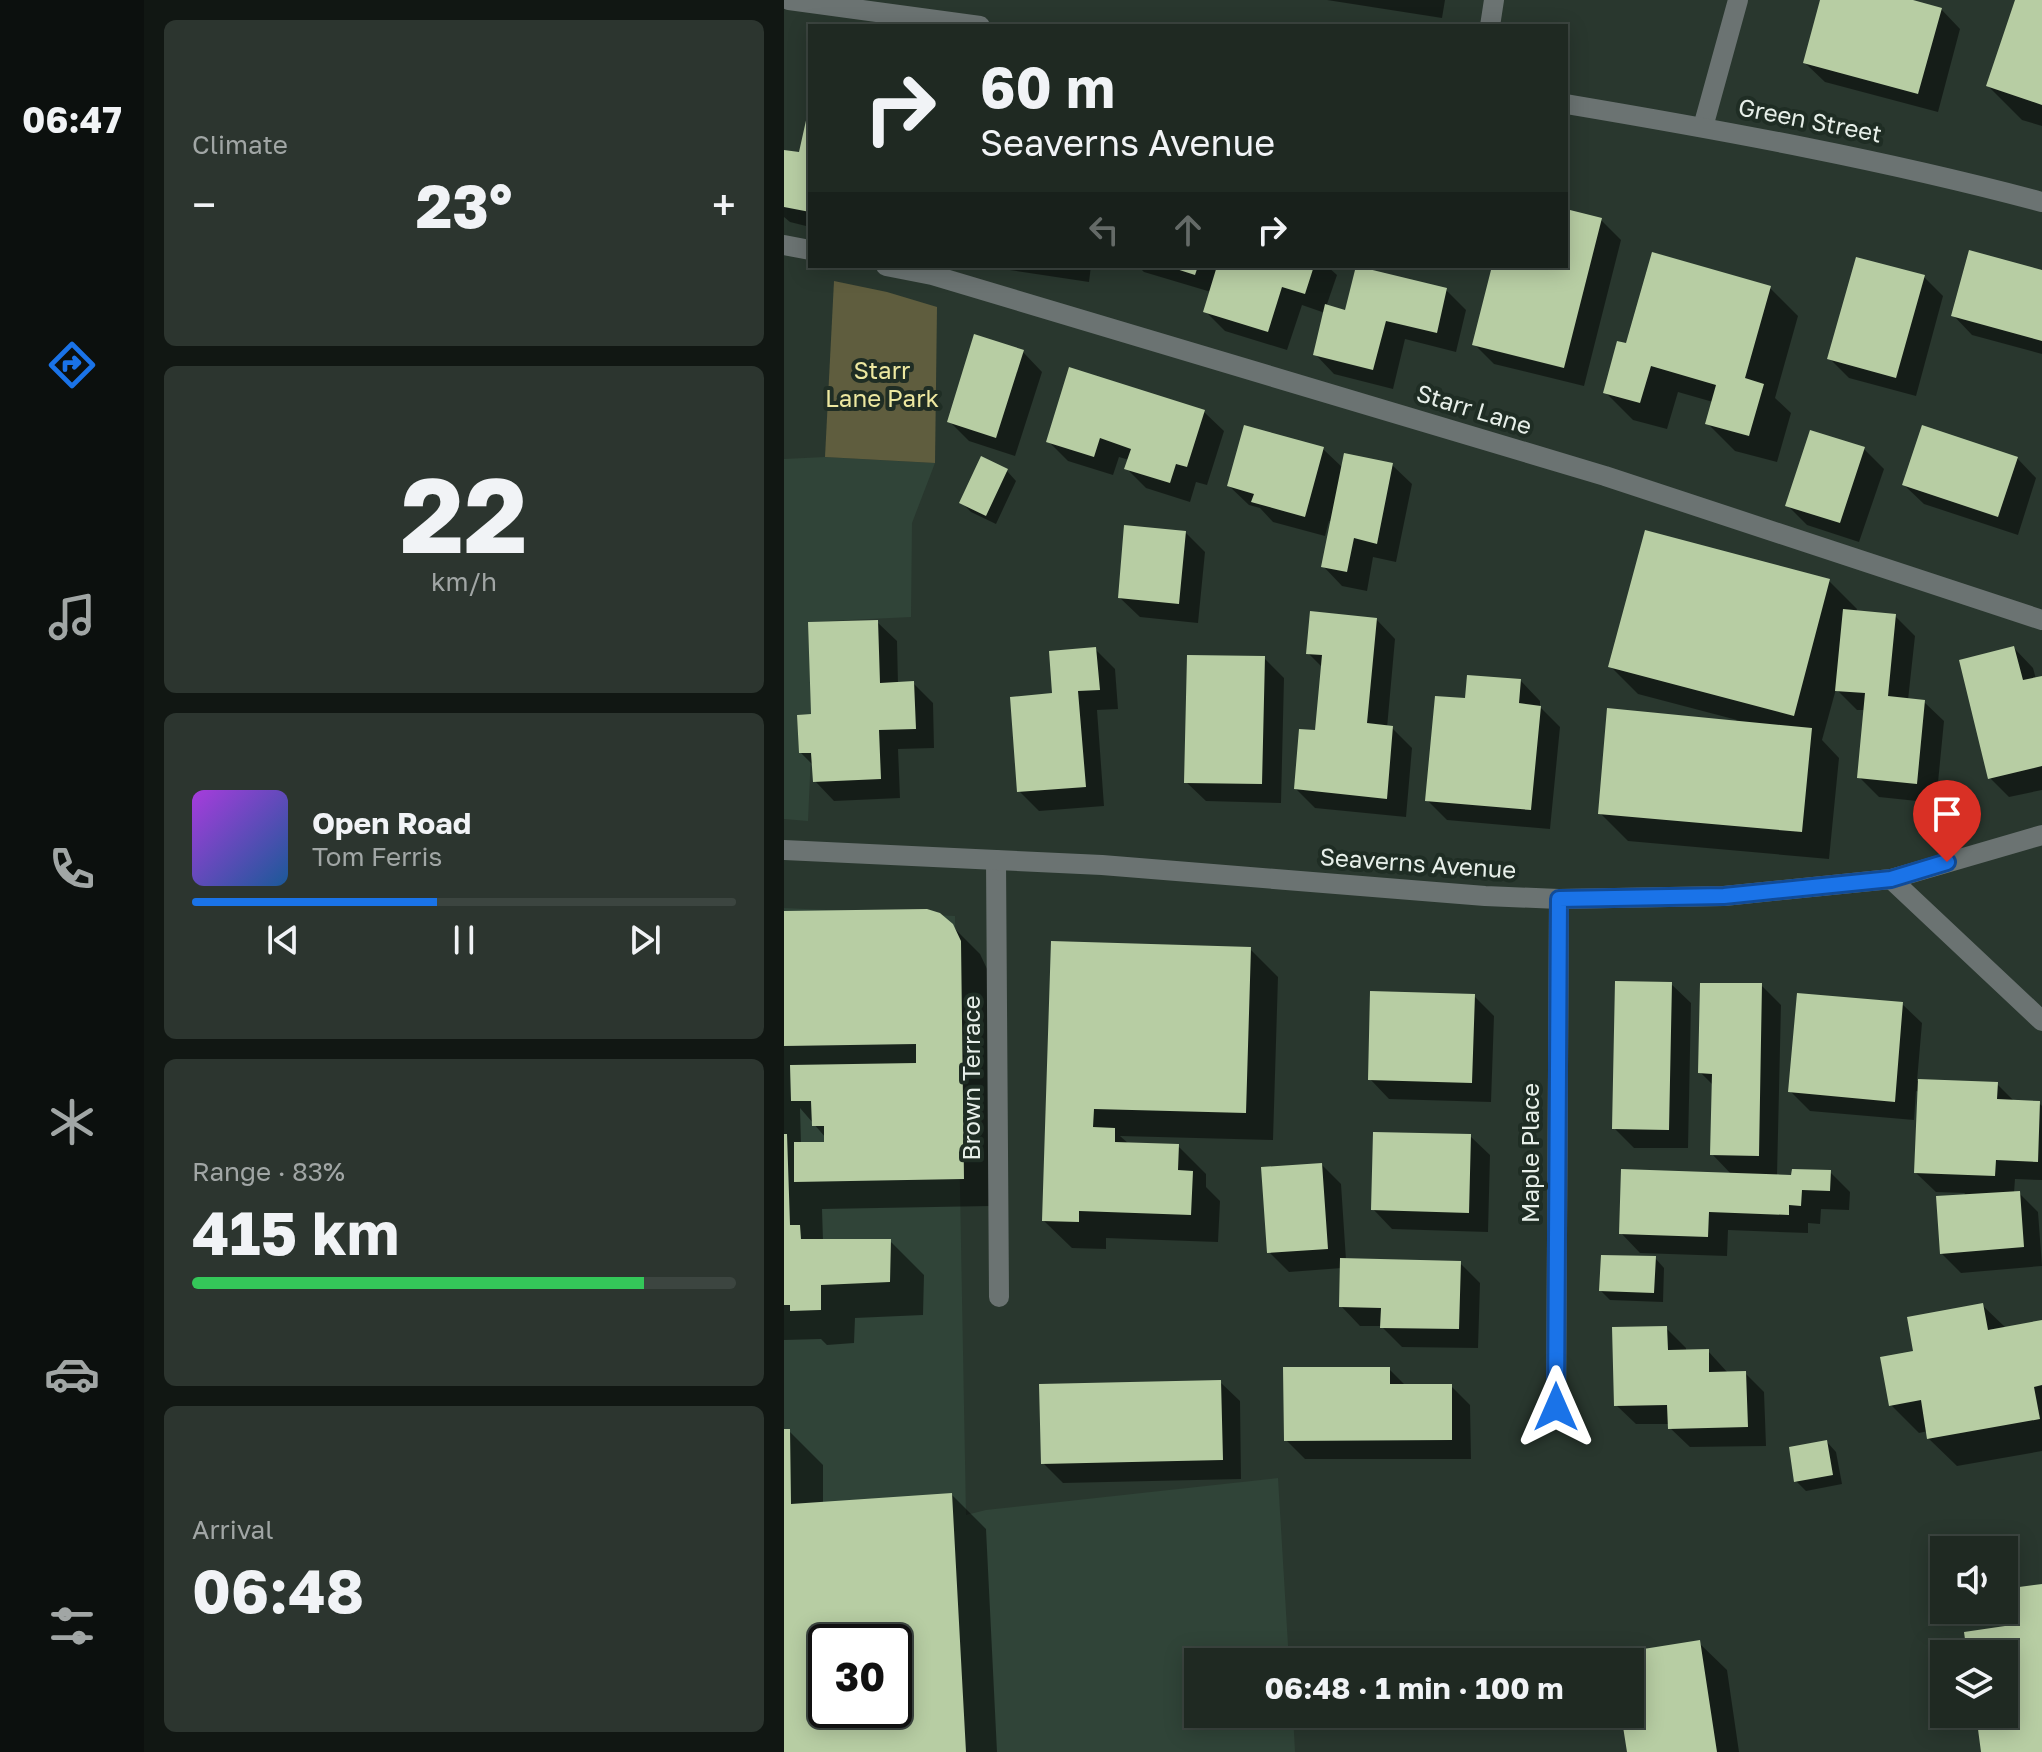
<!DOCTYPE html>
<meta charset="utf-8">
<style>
:root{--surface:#1f2922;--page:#2c352f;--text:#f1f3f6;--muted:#a1a6a5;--line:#3c4540;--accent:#1a73e8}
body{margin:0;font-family:"Golos Text",sans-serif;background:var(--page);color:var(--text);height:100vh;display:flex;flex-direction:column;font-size:30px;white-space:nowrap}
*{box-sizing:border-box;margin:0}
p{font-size:26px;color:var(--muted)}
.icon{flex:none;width:44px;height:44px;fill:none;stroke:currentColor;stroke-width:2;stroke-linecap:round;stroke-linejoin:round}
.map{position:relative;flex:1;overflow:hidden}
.side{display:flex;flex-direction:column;gap:20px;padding:20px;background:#111713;width:640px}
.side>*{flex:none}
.guide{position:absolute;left:24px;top:24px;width:760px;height:244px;border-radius:0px;box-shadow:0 4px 20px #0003,0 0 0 2px var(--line);background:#1f2922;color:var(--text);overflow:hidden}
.fabs{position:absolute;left:1146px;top:1536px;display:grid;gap:16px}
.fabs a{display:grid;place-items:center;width:88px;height:88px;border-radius:0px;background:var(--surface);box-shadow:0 4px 20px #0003,0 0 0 2px var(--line);font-size:40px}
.speed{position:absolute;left:24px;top:1624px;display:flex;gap:16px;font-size:40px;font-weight:700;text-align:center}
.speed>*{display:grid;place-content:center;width:104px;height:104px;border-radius:50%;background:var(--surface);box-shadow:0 4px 20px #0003,0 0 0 2px var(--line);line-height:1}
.speed .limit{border:4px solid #111;border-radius:12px;background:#fff;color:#111}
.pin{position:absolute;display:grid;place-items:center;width:68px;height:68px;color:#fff;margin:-82px -34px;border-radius:50% 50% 50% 0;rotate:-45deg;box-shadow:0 0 8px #0007}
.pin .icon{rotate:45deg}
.me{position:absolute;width:88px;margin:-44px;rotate:0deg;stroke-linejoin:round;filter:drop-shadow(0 0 6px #0008)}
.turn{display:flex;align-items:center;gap:28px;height:168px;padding:0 40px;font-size:36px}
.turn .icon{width:104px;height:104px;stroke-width:2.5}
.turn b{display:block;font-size:56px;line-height:68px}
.lanes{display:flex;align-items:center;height:76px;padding:0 40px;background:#0003;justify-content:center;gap:40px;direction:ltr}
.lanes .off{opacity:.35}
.big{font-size:60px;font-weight:700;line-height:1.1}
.side .tile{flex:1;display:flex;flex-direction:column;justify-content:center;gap:12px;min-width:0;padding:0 28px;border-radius:12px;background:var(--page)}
.side .dial{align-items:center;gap:0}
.dial b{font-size:104px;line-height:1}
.song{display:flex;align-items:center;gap:24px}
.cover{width:96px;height:96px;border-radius:12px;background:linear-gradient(135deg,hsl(280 70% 55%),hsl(210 70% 35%))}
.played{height:8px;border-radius:4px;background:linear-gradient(90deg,var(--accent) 45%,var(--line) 45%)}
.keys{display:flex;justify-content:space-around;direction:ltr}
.heat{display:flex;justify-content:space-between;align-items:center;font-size:44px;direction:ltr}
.charge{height:12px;border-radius:6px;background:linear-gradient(90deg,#34c759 83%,var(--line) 0)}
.trip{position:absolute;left:400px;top:1648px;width:460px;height:80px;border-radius:0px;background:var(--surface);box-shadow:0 4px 20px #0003,0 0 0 2px var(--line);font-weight:700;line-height:80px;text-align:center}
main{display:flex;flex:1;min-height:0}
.tabs{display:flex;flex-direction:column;width:144px;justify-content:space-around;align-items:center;background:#0c100e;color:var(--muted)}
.tabs .icon{width:56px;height:56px}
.tabs .on{color:var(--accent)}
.tabs b{font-size:36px;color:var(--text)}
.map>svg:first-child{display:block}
</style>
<main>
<nav class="tabs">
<b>06:47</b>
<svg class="icon on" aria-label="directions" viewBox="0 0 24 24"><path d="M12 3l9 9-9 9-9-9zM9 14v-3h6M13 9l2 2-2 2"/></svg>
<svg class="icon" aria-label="music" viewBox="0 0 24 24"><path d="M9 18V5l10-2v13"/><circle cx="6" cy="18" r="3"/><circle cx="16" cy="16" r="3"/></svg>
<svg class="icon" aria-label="phone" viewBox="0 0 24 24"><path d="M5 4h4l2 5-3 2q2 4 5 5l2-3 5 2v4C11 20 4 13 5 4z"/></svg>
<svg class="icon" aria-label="climate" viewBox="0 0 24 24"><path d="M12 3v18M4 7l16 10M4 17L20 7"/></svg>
<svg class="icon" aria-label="car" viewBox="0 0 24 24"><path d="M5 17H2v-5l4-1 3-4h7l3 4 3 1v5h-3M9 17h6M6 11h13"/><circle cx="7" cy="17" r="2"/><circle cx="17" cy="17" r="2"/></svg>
<svg class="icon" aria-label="filters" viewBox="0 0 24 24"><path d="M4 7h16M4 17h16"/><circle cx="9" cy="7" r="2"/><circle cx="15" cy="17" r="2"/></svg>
</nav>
<section class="side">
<div class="tile"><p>Climate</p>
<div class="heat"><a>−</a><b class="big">23°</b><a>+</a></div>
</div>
<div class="tile dial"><b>22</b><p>km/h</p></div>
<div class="tile">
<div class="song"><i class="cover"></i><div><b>Open Road</b><p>Tom Ferris</p></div></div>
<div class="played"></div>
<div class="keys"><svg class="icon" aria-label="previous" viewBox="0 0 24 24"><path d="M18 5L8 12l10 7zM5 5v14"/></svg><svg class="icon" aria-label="pause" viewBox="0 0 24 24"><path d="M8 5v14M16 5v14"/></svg><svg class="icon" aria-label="next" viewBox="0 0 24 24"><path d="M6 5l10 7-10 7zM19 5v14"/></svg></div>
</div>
<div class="tile"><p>Range · 83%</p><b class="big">415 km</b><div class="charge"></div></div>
<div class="tile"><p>Arrival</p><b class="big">06:48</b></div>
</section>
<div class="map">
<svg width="1258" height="1752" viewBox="0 0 1258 1752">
<rect width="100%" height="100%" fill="#29372e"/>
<path fill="#304438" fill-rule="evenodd" d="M 41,457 L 151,463 L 128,523 L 127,617 L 24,622 L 27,714 L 13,715 L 15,753 L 27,753 L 24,821 L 0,819 L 0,459 Z
M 0,908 L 171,916 L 182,1515 L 202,1510 L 494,1478 L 505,1662 L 414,1662 L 414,1714 L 509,1714 L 511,1752 L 0,1752 ZM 42,1642 L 110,1642 L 110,1710 L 42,1710 Z"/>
<path fill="#5f5d3e" d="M 50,281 L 103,292 L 153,307 L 151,463 L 41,457 Z"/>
<path fill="#0007" fill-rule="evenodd" d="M 543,0 L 661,0 L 658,18 Z
M 1038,0 L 1121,0 L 1157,9 L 1176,29 L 1154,112 L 1041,82 L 1021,63 Z
M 1233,0 L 1258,0 L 1258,126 L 1238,120 L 1204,86 Z
M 26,112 L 26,227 L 6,222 L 0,217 L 0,152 L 16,155 Z
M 782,211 L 817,220 L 837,240 L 800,386 L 710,364 L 690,344 L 710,266 L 782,266 Z
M 199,266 L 307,266 L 305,282 Z
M 354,266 L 543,266 L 553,275 L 542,307 L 563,312 L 662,290 L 682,310 L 672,352 L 621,339 L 609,389 L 550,374 L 531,354 L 541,313 L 518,305 L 503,350 L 441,331 L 421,311 L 427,292 L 360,272 Z
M 1258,272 L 1258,354 L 1188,335 L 1169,315 Z
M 1140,277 L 1159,296 L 1132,396 L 1065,378 L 1045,358 Z
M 986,288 L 1014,316 L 991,398 L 1007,413 L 993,462 L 951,451 L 923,423 L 929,402 L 894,392 L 883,429 L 849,420 L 821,392 L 844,346 Z
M 239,352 L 258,372 L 231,456 L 185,441 L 165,421 Z
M 420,412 L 440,431 L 423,485 L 412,482 L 406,502 L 362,488 L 342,468 L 345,460 L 335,457 L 329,475 L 284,461 L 264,441 Z
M 539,449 L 559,468 L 608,465 L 628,484 L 612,562 L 589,557 L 583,591 L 558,586 L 539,566 L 548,522 L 545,521 L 541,536 L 489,522 L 476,508 L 465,505 L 445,486 Z
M 1080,449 L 1100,469 L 1075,542 L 1023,525 L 1003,505 Z
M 1233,458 L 1252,478 L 1234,535 L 1140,504 L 1120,485 Z
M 223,471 L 232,481 L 212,524 L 187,512 L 177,502 Z
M 402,533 L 421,552 L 414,623 L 356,617 L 336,598 Z
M 1045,581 L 1073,609 L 1072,612 L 1111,616 L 1131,636 L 1124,700 L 1140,702 L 1160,721 L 1152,803 L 1095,797 L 1075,777 L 1081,710 L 1073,710 L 1052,689 L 1038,740 L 1055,758 L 1045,859 L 844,841 L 816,813 L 953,720 L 854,694 L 826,666 Z
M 592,619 L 611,639 L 603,728 L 608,728 L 628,748 L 622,817 L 531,808 L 512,789 L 533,732 L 539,668 L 524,653 Z
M 93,622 L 113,641 L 114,684 L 129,683 L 149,703 L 150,748 L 114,749 L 116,798 L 50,801 L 31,781 L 30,766 L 17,753 L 29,716 Z
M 1230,648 L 1249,668 L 1252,679 L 1258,678 L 1258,790 L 1225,797 L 1206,778 Z
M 311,649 L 331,669 L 334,709 L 313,710 L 320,806 L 255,811 L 235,791 L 270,695 Z
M 480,658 L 500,678 L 497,803 L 422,801 L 402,782 Z
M 737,681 L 756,701 L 756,707 L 776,727 L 766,829 L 663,820 L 643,800 L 683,701 Z
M 0,913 L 167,925 L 196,954 L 204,971 L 207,1206 L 38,1209 L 39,1241 L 106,1241 L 140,1275 L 139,1315 L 71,1318 L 70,1343 L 43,1345 L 37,1339 L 0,1340 ZM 16,1108 L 42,1138 L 42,1143 L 17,1144 Z
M 269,943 L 466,949 L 494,977 L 489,1140 L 336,1136 L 345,1144 L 394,1146 L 422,1174 L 422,1187 L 436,1201 L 434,1242 L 322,1238 L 322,1249 L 288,1248 L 260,1221 Z
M 887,984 L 907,1003 L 904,1148 L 850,1148 L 830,1128 Z
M 977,985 L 997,1005 L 993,1176 L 1046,1172 L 1066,1192 L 1065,1210 L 1037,1209 L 1036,1224 L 1024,1223 L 1024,1233 L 944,1230 L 943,1256 L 856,1253 L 837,1233 L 948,1175 L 928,1154 L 930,1086 L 916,1072 Z
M 690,996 L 710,1016 L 707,1102 L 605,1099 L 586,1079 Z
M 1118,1004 L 1138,1023 L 1133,1081 L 1213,1084 L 1231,1102 L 1255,1103 L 1258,1106 L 1258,1180 L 1231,1179 L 1230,1193 L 1235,1193 L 1254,1212 L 1258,1266 L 1177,1273 L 1157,1253 L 1181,1193 L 1152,1192 L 1132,1173 L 1136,1092 L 1132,1091 L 1130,1120 L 1026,1111 L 1006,1091 Z
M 686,1136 L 706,1155 L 704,1232 L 608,1229 L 589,1209 Z
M 538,1165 L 557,1184 L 562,1260 L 676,1263 L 696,1283 L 694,1348 L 618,1347 L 597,1326 L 576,1326 L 557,1306 L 558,1268 L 505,1272 L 485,1252 Z
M 871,1258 L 880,1268 L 879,1302 L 826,1300 L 817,1291 Z
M 1198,1305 L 1222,1328 L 1258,1322 L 1258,1451 L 1173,1466 L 1145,1439 L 1144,1431 L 1135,1433 L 1107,1405 Z
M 882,1328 L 902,1348 L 902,1351 L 924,1351 L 944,1373 L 961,1373 L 980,1392 L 982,1446 L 906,1447 L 886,1428 L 886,1424 L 852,1424 L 832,1405 Z
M 605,1369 L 622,1386 L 667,1386 L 686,1405 L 687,1459 L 521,1459 L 502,1440 Z
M 436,1382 L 456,1401 L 457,1479 L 279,1483 L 259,1463 Z
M 0,1431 L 5,1431 L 39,1465 L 39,1504 L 168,1495 L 202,1529 L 213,1752 L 0,1752 ZM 42,1642 L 110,1642 L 110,1710 L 42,1710 Z
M 1043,1442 L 1052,1452 L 1058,1484 L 1022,1491 L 1012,1481 Z
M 915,1643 L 943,1670 L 955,1752 L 845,1752 L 839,1714 L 846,1714 L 846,1662 L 831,1662 Z"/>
<path fill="#b7cda3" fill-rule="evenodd" d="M 1036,0 L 1129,0 L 1158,8 L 1134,94 L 1019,63 Z
M 1231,0 L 1258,0 L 1258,105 L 1202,86 Z
M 25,107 L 26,107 L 26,212 L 0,207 L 0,150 L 15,152 Z
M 782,209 L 818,218 L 780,368 L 688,345 L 708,266 L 782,266 Z
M 1185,250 L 1258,270 L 1258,341 L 1167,316 Z
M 868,252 L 987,286 L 961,378 L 980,384 L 965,436 L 921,424 L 932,385 L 867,366 L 856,403 L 819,393 L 833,341 L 842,343 Z
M 1072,257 L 1141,275 L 1112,378 L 1043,359 Z
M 383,266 L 414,266 L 411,275 Z
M 433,266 L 530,266 L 521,294 L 498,287 L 484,332 L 419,312 Z
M 572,266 L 663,288 L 653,333 L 602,321 L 589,370 L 529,355 L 541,304 L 561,310 Z
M 190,334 L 240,350 L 212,438 L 163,422 Z
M 285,367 L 421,410 L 403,467 L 392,464 L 386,483 L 340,469 L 347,449 L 316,438 L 310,457 L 262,442 Z
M 460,425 L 540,447 L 521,517 L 467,502 L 470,494 L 443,486 Z
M 1138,425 L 1234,457 L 1214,517 L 1118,485 Z
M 1026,430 L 1081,447 L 1056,523 L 1001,506 Z
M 560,453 L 609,463 L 593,544 L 570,538 L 563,572 L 537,567 Z
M 197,456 L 224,469 L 202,516 L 175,503 Z
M 340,525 L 402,531 L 395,604 L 334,598 Z
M 861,530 L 1046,579 L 1010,716 L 824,667 Z
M 1059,609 L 1112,614 L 1104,696 L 1141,700 L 1133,784 L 1073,778 L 1081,693 L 1051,691 Z
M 526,611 L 593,618 L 583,723 L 609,726 L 603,799 L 510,789 L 515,729 L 531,730 L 538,655 L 522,654 Z
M 94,620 L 96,683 L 130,681 L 132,729 L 95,730 L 97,779 L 29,782 L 27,753 L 15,753 L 13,715 L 27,714 L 24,622 Z
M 1230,646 L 1239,680 L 1258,676 L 1258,766 L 1204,779 L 1175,660 Z
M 312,647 L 316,690 L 294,691 L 302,787 L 233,792 L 226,697 L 268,693 L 265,651 Z
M 403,655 L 481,656 L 478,784 L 400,783 Z
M 683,675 L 737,679 L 735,703 L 757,706 L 747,810 L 641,801 L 651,696 L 681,698 Z
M 823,708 L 1028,728 L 1018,832 L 814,814 Z
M 143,909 L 156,913 L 169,924 L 177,941 L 180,1179 L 10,1182 L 10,1142 L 40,1142 L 40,1126 L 28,1126 L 27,1101 L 7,1101 L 6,1065 L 132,1063 L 132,1044 L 0,1046 L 0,911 Z
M 267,941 L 467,947 L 462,1113 L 310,1109 L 309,1127 L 331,1128 L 331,1142 L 395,1144 L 394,1170 L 409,1171 L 407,1215 L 295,1211 L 295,1222 L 258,1221 Z
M 831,981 L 888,982 L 885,1130 L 828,1129 Z
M 916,983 L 978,983 L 975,1156 L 926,1155 L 928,1074 L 914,1073 Z
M 586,991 L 691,994 L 688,1083 L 584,1080 Z
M 1013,993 L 1119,1002 L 1111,1102 L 1004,1092 Z
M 1134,1079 L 1214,1082 L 1213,1099 L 1256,1101 L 1254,1162 L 1212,1160 L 1211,1176 L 1130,1173 Z
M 589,1132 L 687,1134 L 685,1213 L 587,1210 Z
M 0,1134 L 3,1134 L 6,1225 L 16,1225 L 17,1239 L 107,1239 L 106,1282 L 37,1285 L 37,1310 L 6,1311 L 6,1305 L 0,1305 Z
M 538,1163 L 544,1249 L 483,1253 L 477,1167 Z
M 837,1169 L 1007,1175 L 1008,1169 L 1047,1170 L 1046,1191 L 1018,1190 L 1017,1206 L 1005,1205 L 1005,1215 L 925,1212 L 924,1237 L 835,1234 Z
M 1236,1191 L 1240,1247 L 1156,1254 L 1152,1196 Z
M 817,1255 L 872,1256 L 870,1293 L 815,1291 Z
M 556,1258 L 677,1261 L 675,1329 L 596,1328 L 597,1308 L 555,1307 Z
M 1199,1303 L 1204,1330 L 1258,1320 L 1258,1385 L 1250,1387 L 1256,1419 L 1143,1439 L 1137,1400 L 1105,1406 L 1096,1357 L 1129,1351 L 1123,1317 Z
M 883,1326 L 884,1350 L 925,1349 L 925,1372 L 962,1371 L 964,1427 L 884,1429 L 883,1405 L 830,1406 L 828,1327 Z
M 499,1367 L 606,1367 L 606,1384 L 668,1384 L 668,1440 L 500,1441 Z
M 437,1380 L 439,1460 L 257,1464 L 255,1384 Z
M 0,1429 L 6,1429 L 7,1504 L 168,1493 L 182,1752 L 0,1752 ZM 42,1642 L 110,1642 L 110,1710 L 42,1710 Z
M 1043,1440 L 1049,1475 L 1010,1482 L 1005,1447 Z
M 1258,1584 L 1258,1752 L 1197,1752 L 1192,1714 L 1220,1714 L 1220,1654 L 1183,1654 L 1180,1632 L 1221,1626 L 1219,1610 L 1220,1589 Z
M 916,1640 L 933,1752 L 843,1752 L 837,1714 L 846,1714 L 846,1662 L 829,1662 L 828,1654 Z"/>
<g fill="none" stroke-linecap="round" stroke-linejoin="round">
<path stroke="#6b7372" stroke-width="20" d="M 706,26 L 710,0
M 919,127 L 954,0
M 0,245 L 26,250
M 102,266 L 148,275 L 821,476 L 1258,620
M 212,860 L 215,1297
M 1107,879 L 1258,1021
M 772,1407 L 775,899"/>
<path stroke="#6b7372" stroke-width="20" d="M 5,0 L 196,26
M 782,104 C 942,131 1101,160 1258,202
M 0,850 L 318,865 L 701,896 L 775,899 L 940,896 L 1107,879 L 1258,835"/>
</g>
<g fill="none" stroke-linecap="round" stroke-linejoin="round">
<defs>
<path id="route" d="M 772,1407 L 775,899 L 940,896 L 1107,879 L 1163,862"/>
</defs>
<use href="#route" stroke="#114b97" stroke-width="20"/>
<use href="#route" stroke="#1a73e8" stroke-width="14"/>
</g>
<g text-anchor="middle" stroke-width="8" stroke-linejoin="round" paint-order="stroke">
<g font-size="24" fill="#e7efe9" stroke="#1f2d24">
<text transform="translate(1026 121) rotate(11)" y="8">Green Street</text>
<text transform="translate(690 410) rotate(17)" y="8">Starr Lane</text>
<text transform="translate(634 864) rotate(4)" y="8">Seaverns Avenue</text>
<text transform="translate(188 1078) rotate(-90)" y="8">Brown Terrace</text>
<text transform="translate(747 1153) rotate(-90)" y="8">Maple Place</text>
</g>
<g font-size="24" fill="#ede8a0" stroke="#1f2d24">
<text x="98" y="379">Starr<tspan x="98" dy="28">Lane Park</tspan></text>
</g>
</g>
</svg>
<div class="fabs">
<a><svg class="icon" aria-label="sound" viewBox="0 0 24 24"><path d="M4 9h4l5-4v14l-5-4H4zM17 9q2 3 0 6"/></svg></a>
<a><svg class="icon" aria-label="layers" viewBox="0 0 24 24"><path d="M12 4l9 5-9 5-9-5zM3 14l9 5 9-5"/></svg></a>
</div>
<div class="speed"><div class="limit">30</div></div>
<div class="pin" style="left:1163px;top:862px;background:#d93025"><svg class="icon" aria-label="arrive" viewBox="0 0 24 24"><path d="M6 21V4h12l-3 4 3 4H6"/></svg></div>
<svg class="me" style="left:772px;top:1407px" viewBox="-20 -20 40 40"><path d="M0-17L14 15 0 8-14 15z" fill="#1a73e8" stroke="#fff" stroke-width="4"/></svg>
<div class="trip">06:48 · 1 min · 100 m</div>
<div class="guide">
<div class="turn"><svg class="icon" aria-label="right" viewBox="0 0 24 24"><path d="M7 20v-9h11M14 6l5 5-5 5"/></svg><div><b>60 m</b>Seaverns Avenue</div></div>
<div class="lanes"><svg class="icon off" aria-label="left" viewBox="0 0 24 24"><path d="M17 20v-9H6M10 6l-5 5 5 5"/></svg><svg class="icon off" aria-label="ahead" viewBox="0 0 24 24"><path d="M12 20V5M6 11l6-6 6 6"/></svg><svg class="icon" aria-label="right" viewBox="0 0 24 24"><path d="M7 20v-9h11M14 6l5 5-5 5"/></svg></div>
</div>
</div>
</main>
